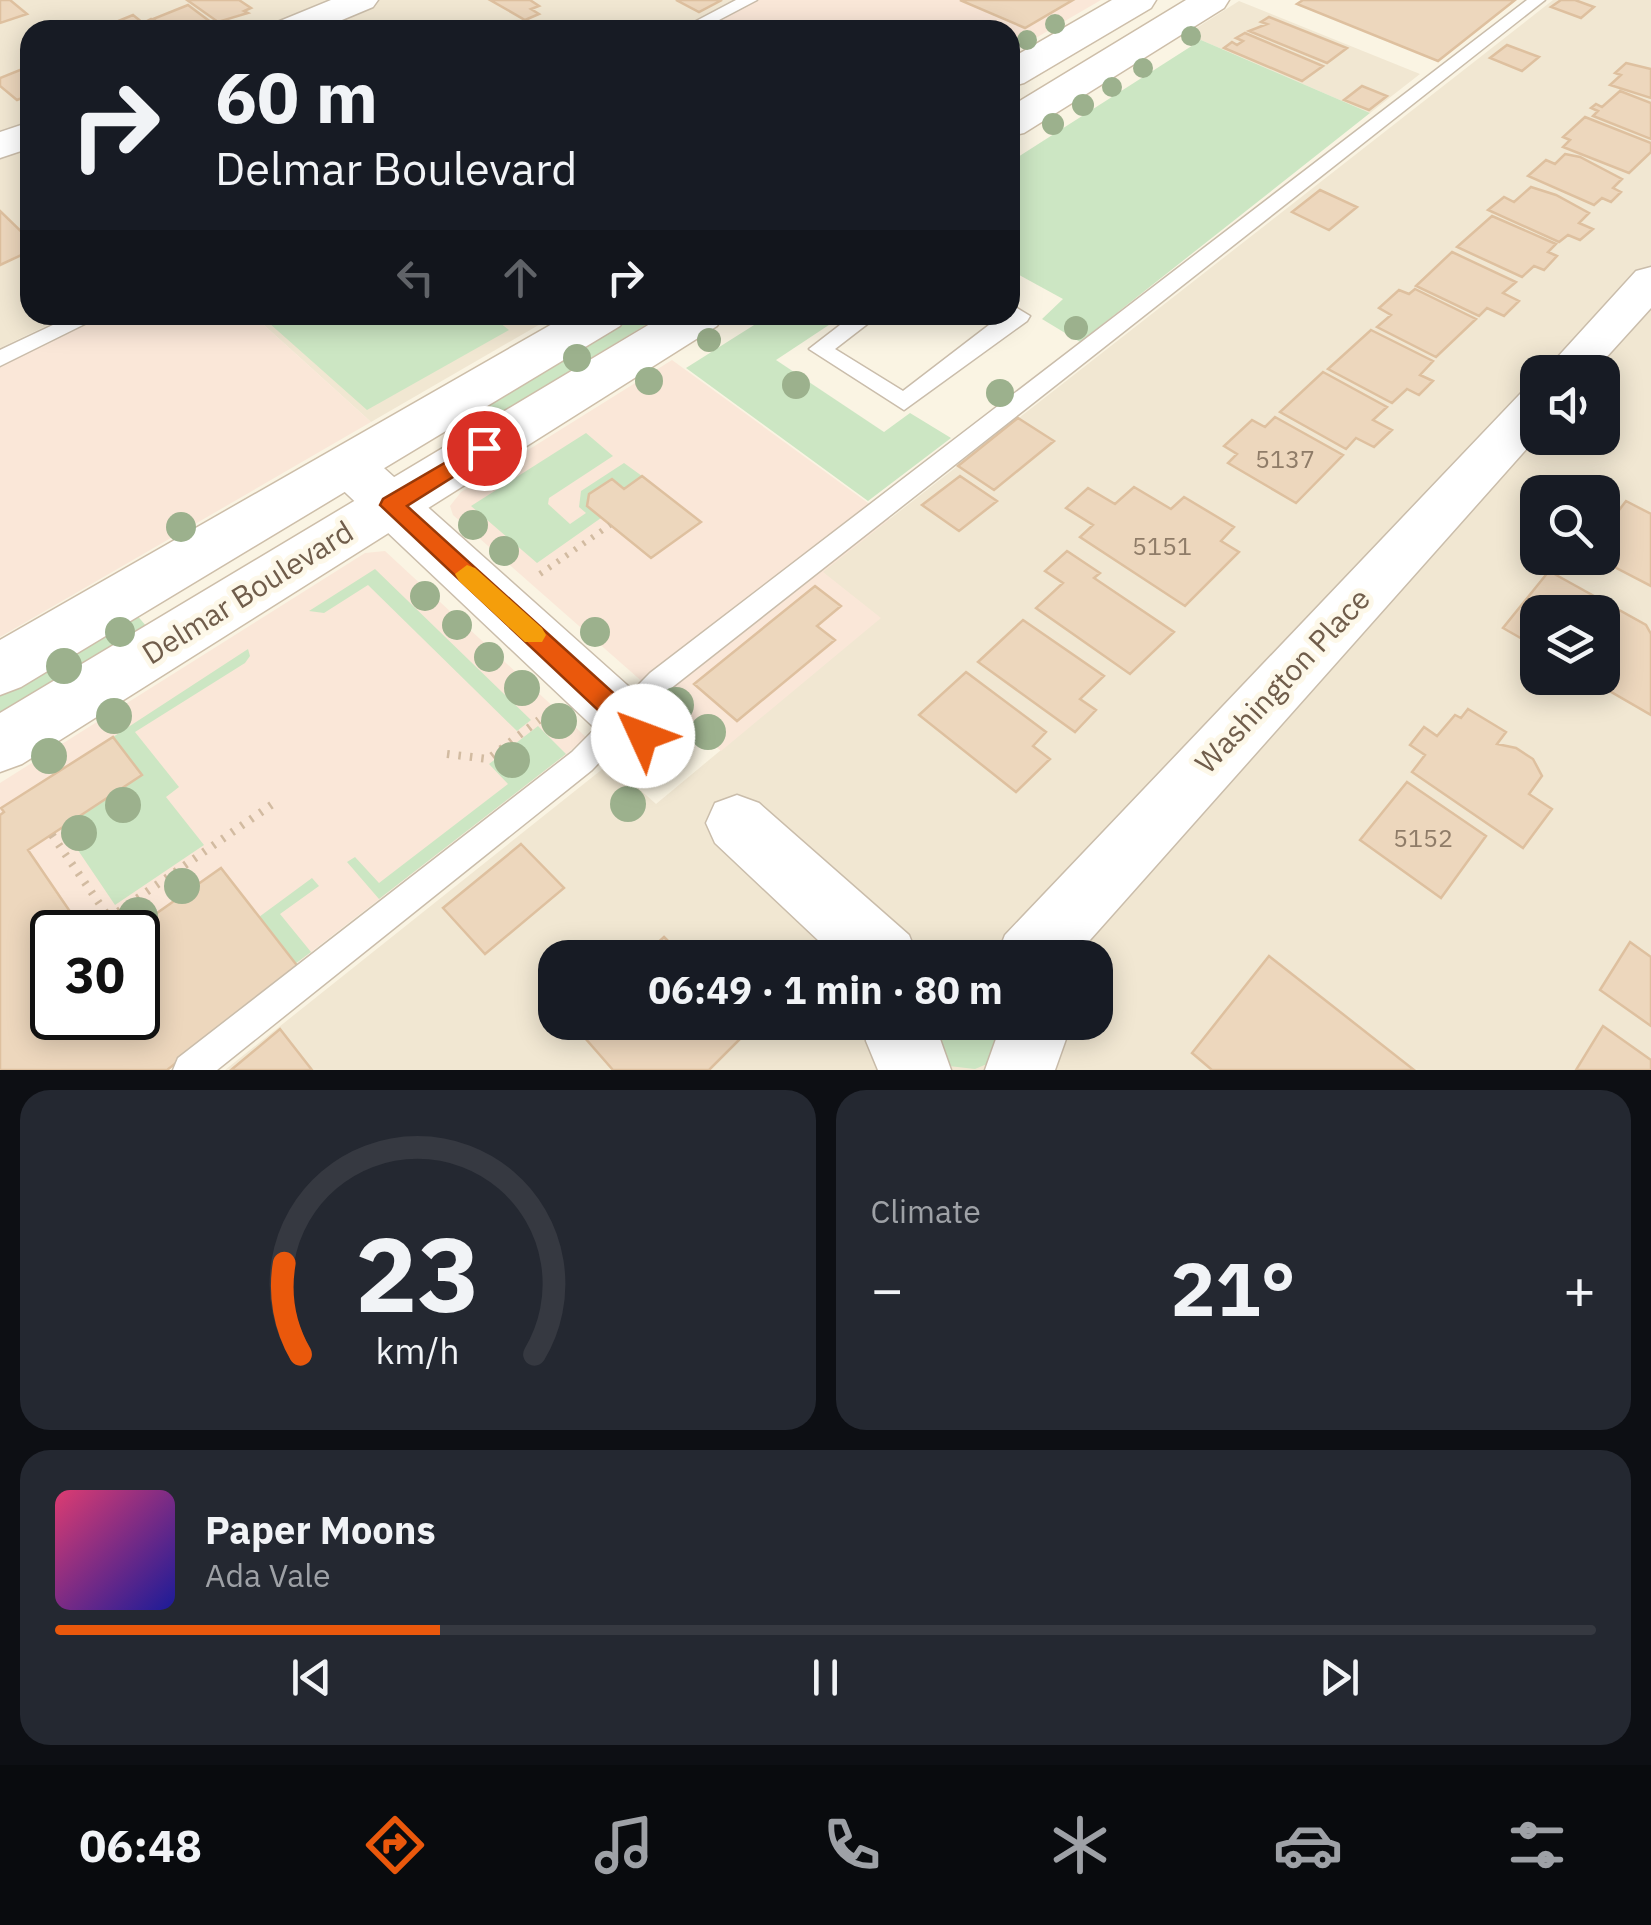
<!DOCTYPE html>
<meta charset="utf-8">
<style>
:root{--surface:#171b24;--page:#242831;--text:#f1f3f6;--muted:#9ea1a6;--line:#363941;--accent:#ea580c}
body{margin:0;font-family:"IBM Plex Sans",sans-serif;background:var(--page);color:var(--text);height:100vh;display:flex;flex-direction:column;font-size:38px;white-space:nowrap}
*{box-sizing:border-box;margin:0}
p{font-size:32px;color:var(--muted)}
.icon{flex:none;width:55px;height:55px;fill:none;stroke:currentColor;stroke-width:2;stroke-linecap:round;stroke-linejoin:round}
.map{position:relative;height:1070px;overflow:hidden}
.sheet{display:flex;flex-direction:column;gap:20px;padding:20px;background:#0d0f14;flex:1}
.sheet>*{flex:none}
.banner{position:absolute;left:20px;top:20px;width:1000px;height:305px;border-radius:30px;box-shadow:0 5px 25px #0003;background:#171b24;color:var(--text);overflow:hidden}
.fabs{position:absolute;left:1520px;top:355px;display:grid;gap:20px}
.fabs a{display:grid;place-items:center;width:100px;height:100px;border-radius:20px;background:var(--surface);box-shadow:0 5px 25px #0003;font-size:50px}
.speed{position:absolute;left:30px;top:910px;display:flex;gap:20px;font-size:50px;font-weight:700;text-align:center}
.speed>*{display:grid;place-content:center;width:130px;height:130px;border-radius:50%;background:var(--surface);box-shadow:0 5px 25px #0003;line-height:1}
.speed .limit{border:5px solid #111;border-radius:15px;background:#fff;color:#111}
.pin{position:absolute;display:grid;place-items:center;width:85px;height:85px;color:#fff;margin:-42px;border:5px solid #fff;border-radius:50%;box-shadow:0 2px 10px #0007}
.me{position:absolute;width:110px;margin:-55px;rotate:313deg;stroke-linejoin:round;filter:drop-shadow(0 0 8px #0008)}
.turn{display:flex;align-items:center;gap:35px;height:210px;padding:0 30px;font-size:45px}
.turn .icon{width:130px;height:130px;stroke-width:2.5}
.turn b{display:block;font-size:70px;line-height:85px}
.lanes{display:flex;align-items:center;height:95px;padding:0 30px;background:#0003;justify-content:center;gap:50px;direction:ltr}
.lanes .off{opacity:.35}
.big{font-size:75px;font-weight:800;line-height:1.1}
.sheet .card{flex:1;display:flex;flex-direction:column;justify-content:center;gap:15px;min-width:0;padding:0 35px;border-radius:30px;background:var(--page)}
.sheet .dial{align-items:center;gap:0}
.dial svg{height:260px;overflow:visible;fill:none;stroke:var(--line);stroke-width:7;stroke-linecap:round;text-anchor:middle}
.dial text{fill:var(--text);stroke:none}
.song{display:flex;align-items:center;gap:30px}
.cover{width:120px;height:120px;border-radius:15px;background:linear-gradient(135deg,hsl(340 70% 55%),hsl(240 70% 35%))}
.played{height:10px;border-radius:5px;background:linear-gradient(90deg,var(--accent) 25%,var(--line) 25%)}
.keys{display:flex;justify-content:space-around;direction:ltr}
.heat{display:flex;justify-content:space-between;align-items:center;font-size:55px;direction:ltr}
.sheet .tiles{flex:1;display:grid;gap:20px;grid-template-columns:1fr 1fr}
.card:last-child{grid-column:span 2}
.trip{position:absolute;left:538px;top:940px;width:575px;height:100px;border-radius:30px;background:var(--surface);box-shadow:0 5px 25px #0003;font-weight:800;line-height:100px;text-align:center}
.dock{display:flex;height:160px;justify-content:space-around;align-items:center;background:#090b0e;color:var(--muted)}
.dock .icon{width:70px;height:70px}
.dock .selected{color:var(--accent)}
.dock b{font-size:45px;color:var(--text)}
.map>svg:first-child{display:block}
</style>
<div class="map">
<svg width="1651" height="1070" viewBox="0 0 1651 1070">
<rect width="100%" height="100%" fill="#faf4e3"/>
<path fill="#f1e7d2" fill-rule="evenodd" d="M 0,0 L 737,0 L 674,30 L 30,30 L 30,315 L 69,315 L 0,348 Z
M 1553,0 L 1651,0 L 1651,1070 L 225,1070 L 610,763 L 656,804 L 880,618 L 822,572 ZM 1538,372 L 1602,372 L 1602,438 L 1538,438 ZM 1538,492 L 1602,492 L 1602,558 L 1538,558 ZM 1538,612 L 1602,612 L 1602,678 L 1538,678 ZM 555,958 L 1095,958 L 1095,1022 L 555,1022 Z
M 1239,1 L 1420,74 L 1370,113 L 1187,34 Z
M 253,315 L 556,315 L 371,422 Z"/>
<path fill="#fae7d8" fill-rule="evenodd" d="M 758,0 L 1101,0 L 1010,53 L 1010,30 L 695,30 Z
M 104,315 L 253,315 L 371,422 L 0,637 L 0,365 Z
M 672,360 L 890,519 L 823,572 L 881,618 L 721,751 L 453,515 L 450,506 L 461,492 Z
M 385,551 L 587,738 L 159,1070 L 0,1070 L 0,783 L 365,553 ZM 52,932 L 138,932 L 138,1018 L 52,1018 Z"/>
<path fill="#cce6c3" d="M 1201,40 L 1370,113 L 1080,342 L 1042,319 L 1063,299 L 1010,270 L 1010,162 Z
M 260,315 L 490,315 L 509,330 L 367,410 Z
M 633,315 L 662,315 L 471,431 L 458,419 Z
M 770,315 L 844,315 L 776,360 L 884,432 L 910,413 L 951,438 L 868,501 L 686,368 Z
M 586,433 L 613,456 L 549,498 L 548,504 L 570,524 L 586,513 L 579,507 L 581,491 L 624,463 L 642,476 L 624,489 L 611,479 L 589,494 L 587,506 L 601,518 L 537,563 L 471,506 Z
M 375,569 L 531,720 L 517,731 L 368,585 L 324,613 L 309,611 Z
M 135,613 L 147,627 L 0,716 L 0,694 Z
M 248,649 L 250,656 L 245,663 L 135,732 L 179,787 L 166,797 L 204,845 L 115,905 L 63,828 L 142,775 L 113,737 Z
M 538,726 L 566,754 L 379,899 L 347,862 L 355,857 L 379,883 L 508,784 L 489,764 Z
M 312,878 L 319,886 L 280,914 L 311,952 L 295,964 L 259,917 Z
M 926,1023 L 1002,1023 L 1003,1030 L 987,1064 L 975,1069 L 949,1066 Z"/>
<path fill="#edd7bd" stroke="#dec09f" stroke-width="2.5" d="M 0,0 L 10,0 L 27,14 L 0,23 Z
M 187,0 L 239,0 L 251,8 L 244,11 L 248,13 L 218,22 Z
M 490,0 L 530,0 L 539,6 L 531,9 L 539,14 L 525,20 Z
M 676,0 L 722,0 L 699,12 Z
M 960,0 L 1073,0 L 1025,28 Z
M 1303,0 L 1515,0 L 1438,61 L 1297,4 Z
M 1561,0 L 1575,0 L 1594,7 L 1581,18 L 1551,7 Z
M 188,5 L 212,23 L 205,26 L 209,29 L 169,30 L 153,19 Z
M 133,15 L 143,23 L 151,19 L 165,30 L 112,30 L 106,26 Z
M 1269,17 L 1347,48 L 1327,63 L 1249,31 L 1267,24 L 1261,22 Z
M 1245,33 L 1323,66 L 1302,81 L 1224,48 L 1232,42 L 1237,45 L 1243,41 L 1236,38 Z
M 1507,45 L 1539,57 L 1522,71 L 1490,58 Z
M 1626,63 L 1651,69 L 1651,98 L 1610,85 L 1621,75 L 1615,73 Z
M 25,68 L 30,72 L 30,95 L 17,100 L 0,86 L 0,78 Z
M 1362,86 L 1387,96 L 1369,110 L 1344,100 Z
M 1620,91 L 1651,103 L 1651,139 L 1593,116 L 1598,111 L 1591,108 L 1596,104 L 1602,107 Z
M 1585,117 L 1651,143 L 1651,152 L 1629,173 L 1563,147 L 1570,140 L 1563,137 Z
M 1565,154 L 1580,157 L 1622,179 L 1613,188 L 1621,192 L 1611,202 L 1602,198 L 1594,205 L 1528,176 L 1546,160 L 1555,164 Z
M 1531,187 L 1556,195 L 1589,213 L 1579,223 L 1593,229 L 1580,240 L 1568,235 L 1559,242 L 1488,210 L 1504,197 L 1514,202 Z
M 1320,190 L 1357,207 L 1329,230 L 1292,212 Z
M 0,211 L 30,240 L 30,251 L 0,265 Z
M 1492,216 L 1556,244 L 1548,252 L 1557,256 L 1544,270 L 1534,266 L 1522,277 L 1457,247 Z
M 1452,252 L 1516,282 L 1503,293 L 1519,301 L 1504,316 L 1487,308 L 1479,316 L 1416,286 Z
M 1415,289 L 1476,319 L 1436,357 L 1377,327 L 1391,315 L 1379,308 L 1399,290 L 1409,294 Z
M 1371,330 L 1433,361 L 1420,375 L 1433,381 L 1419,395 L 1407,389 L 1392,403 L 1328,369 Z
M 1323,372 L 1387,407 L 1373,420 L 1392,430 L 1374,447 L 1356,438 L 1346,449 L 1280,412 Z
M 1275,417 L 1343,455 L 1296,503 L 1228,463 L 1237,454 L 1224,446 L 1252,420 L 1265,427 Z
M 1018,418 L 1054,441 L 994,490 L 958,466 Z
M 642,476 L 701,522 L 651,558 L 587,506 L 589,494 L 612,479 L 624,489 Z
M 960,476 L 997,501 L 959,531 L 922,505 Z
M 1134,487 L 1171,509 L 1184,497 L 1234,527 L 1221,541 L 1239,552 L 1185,606 L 1080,537 L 1093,525 L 1066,508 L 1088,488 L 1115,504 Z
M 1626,501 L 1651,514 L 1651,586 L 1597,558 L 1602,558 L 1602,513 L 1613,518 Z
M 1067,551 L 1100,573 L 1094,578 L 1174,632 L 1130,674 L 1036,608 L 1063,583 L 1045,571 Z
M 1549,571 L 1646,625 L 1651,634 L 1651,715 L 1587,678 L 1602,678 L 1602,612 L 1538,612 L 1538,648 L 1503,628 Z
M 815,586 L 841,606 L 817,626 L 835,640 L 737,721 L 694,684 Z
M 1023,620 L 1104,676 L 1080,699 L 1096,710 L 1075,732 L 978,662 Z
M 966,672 L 1046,732 L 1033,746 L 1050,759 L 1016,792 L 919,715 Z
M 1468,709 L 1506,732 L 1497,744 L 1516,748 L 1533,759 L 1542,776 L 1529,794 L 1552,809 L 1523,848 L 1412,772 L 1425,755 L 1410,745 L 1424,727 L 1437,736 L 1455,715 L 1461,718 Z
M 113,737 L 142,775 L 28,850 L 84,932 L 52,932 L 52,1018 L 138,1018 L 138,932 L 130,932 L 221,868 L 299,968 L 167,1070 L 0,1070 L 0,815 L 4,812 L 1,808 Z
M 1407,782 L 1486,836 L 1441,898 L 1360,840 Z
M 521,844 L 564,888 L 485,954 L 443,908 Z
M 664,937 L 672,945 L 681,945 L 693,958 L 641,958 Z
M 1630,942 L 1651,957 L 1651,1026 L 1600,990 Z
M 1269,956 L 1414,1070 L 1212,1070 L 1192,1053 Z
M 571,1022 L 757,1022 L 709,1070 L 613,1070 Z
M 1603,1026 L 1651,1060 L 1651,1070 L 1576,1070 Z
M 280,1029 L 312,1070 L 231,1070 Z"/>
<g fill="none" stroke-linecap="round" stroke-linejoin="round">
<defs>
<path id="service" d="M 736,0 L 757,0 L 700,30 L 679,30 Z
M 1527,0 L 1545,0 L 670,689 L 592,770 L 217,1070 L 173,1070 L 178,1058 L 572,752 L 650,673 Z
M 1010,304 L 1030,316 L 1027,321 L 904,410 L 809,349 L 853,315 L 879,315 L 835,349 L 903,391 L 1002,315 L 1010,315 Z
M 74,315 L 103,315 L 0,366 L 0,350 Z"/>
<path id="minor" d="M 331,0 L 378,0 L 373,7 L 318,30 L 269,30 L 275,23 Z
M 30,122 L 30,148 L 0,158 L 0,132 Z
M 1651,267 L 1651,308 L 1593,372 L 1544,372 L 1636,271 Z
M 1538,389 L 1538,436 L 1074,958 L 996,958 L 1005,935 L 1521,393 Z
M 348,447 L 366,452 L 664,718 L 673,736 L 664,754 L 643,761 L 622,754 L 330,478 L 323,465 L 330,452 Z
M 737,795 L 759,803 L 909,935 L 918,958 L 837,958 L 715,843 L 706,823 L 715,803 Z
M 864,1022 L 934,1022 L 951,1070 L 878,1070 L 866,1041 Z
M 995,1022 L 1065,1022 L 1066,1039 L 1055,1070 L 985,1070 L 996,1039 Z"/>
<path id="secondary" d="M 1112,0 L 1156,0 L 1151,8 L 1024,83 L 1010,87 L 1010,59 Z
M 1186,0 L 1229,0 L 1224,8 L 1024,133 L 1010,136 L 1010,107 Z
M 568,315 L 627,315 L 620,326 L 21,687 L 0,695 L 0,640 Z
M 665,315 L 724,315 L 717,326 L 22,764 L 0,772 L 0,713 Z"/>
</defs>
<use href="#service" stroke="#cabdab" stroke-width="3"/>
<use href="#minor" stroke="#cabdab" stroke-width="3"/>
<use href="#secondary" stroke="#cdbea9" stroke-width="3"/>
<path stroke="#d2bba1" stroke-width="6" stroke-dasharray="2.5 8" stroke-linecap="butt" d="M 540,574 L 610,525"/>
<path stroke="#d2bba1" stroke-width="8" stroke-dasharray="2.5 9" stroke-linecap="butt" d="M 447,754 L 488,759 L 539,720
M 52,835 L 119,932
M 109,918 L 277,801"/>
<use href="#service" fill="#fff" fill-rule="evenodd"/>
<use href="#minor" fill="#fff" fill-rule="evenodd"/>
<use href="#secondary" fill="#fff" fill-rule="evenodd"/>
</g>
<g fill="#9cb18d">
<circle cx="1055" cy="24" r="10"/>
<circle cx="1191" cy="36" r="10"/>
<circle cx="1027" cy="40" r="10"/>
<circle cx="1143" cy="68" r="10"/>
<circle cx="1112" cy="87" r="10"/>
<circle cx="1083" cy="105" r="11"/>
<circle cx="1053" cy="124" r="11"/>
<circle cx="1076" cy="328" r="12"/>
<circle cx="709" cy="340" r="12"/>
<circle cx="577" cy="358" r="14"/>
<circle cx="649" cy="381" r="14"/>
<circle cx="796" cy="385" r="14"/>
<circle cx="1000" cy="393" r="14"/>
<circle cx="473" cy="525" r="15"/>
<circle cx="181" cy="527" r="15"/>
<circle cx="504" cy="551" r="15"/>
<circle cx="425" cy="596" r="15"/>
<circle cx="457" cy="625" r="15"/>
<circle cx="120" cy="632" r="15"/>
<circle cx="595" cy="632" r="15"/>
<circle cx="489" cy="657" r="15"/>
<circle cx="64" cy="666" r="18"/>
<circle cx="522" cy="688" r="18"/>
<circle cx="676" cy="705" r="18"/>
<circle cx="114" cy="716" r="18"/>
<circle cx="559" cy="721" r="18"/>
<circle cx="708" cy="732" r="18"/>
<circle cx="49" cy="756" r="18"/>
<circle cx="512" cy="760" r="18"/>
<circle cx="628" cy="804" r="18"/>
<circle cx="123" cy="805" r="18"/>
<circle cx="79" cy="833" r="18"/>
<circle cx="182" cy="886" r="18"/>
<circle cx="138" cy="917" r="20"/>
</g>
<path fill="#ea580c" stroke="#983908" stroke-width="2.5" d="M 484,440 L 494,448 L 491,453 L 407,506 L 652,728 L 656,736 L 652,744 L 643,747 L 634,744 L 380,505 L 383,499 Z"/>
<path fill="#f59e0b" d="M 467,565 L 475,568 L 542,628 L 546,635 L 542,642 L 525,642 L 459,581 L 455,574 Z"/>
<g text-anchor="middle" stroke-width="10" stroke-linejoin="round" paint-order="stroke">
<g font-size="25" fill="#8f7c68">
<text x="1285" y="468">5137</text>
<text x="1162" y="555">5151</text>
<text x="1423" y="847">5152</text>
</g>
<g font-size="30" fill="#705d4b" stroke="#fdf8e9">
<text transform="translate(248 593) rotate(-32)" y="10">Delmar Boulevard</text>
<text transform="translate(1283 681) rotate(-47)" y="10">Washington Place</text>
</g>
</g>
</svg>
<div class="fabs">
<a><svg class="icon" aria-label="sound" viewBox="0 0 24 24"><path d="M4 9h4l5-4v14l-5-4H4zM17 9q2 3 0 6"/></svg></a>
<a><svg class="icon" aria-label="search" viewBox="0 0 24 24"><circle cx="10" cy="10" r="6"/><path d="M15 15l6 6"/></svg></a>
<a><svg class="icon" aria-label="layers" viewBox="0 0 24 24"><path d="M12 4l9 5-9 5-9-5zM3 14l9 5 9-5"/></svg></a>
</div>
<div class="speed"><div class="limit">30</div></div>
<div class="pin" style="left:484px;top:448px;background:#d93025"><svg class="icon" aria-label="arrive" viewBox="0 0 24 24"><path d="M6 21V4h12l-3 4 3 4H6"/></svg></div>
<svg class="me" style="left:643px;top:736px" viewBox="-20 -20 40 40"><circle r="19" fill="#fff"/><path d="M0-13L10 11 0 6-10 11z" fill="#ea580c"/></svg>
<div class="trip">06:49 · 1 min · 80 m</div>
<div class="banner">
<div class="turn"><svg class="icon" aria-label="right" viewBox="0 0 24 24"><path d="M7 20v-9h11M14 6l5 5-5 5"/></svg><div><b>60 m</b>Delmar Boulevard</div></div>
<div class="lanes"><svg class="icon off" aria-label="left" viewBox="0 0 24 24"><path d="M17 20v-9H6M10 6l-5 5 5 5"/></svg><svg class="icon off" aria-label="ahead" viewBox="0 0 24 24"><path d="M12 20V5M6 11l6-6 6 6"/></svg><svg class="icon" aria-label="right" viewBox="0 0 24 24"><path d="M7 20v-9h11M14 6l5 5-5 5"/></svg></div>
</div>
</div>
<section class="sheet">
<div class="tiles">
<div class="card dial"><svg viewBox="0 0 100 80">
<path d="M14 69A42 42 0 1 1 86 69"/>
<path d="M14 69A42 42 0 0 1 9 41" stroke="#ea580c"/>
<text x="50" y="56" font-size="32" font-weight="700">23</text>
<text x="50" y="72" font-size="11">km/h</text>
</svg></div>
<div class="card"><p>Climate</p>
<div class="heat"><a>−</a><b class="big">21°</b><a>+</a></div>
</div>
<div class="card">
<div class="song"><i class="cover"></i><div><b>Paper Moons</b><p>Ada Vale</p></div></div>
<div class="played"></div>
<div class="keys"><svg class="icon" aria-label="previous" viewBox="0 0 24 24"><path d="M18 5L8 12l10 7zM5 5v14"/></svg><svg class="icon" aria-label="pause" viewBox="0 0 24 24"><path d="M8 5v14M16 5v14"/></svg><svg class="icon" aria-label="next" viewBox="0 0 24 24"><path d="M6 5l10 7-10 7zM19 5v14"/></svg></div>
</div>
</div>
</section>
<nav class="dock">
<b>06:48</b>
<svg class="icon selected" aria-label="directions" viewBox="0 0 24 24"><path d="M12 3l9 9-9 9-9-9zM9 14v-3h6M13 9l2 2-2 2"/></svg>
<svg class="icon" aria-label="music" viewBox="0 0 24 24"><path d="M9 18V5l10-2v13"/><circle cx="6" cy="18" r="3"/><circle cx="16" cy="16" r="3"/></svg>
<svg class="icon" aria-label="phone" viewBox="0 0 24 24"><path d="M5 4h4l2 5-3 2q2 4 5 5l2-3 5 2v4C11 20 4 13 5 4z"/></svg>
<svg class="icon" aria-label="climate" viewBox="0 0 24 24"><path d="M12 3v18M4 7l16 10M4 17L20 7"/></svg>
<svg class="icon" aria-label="car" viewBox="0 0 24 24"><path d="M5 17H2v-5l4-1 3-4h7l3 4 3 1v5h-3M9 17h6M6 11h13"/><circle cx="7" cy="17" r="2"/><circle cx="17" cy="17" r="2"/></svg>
<svg class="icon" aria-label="filters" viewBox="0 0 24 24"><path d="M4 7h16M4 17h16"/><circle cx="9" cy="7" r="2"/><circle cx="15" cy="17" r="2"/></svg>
</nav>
